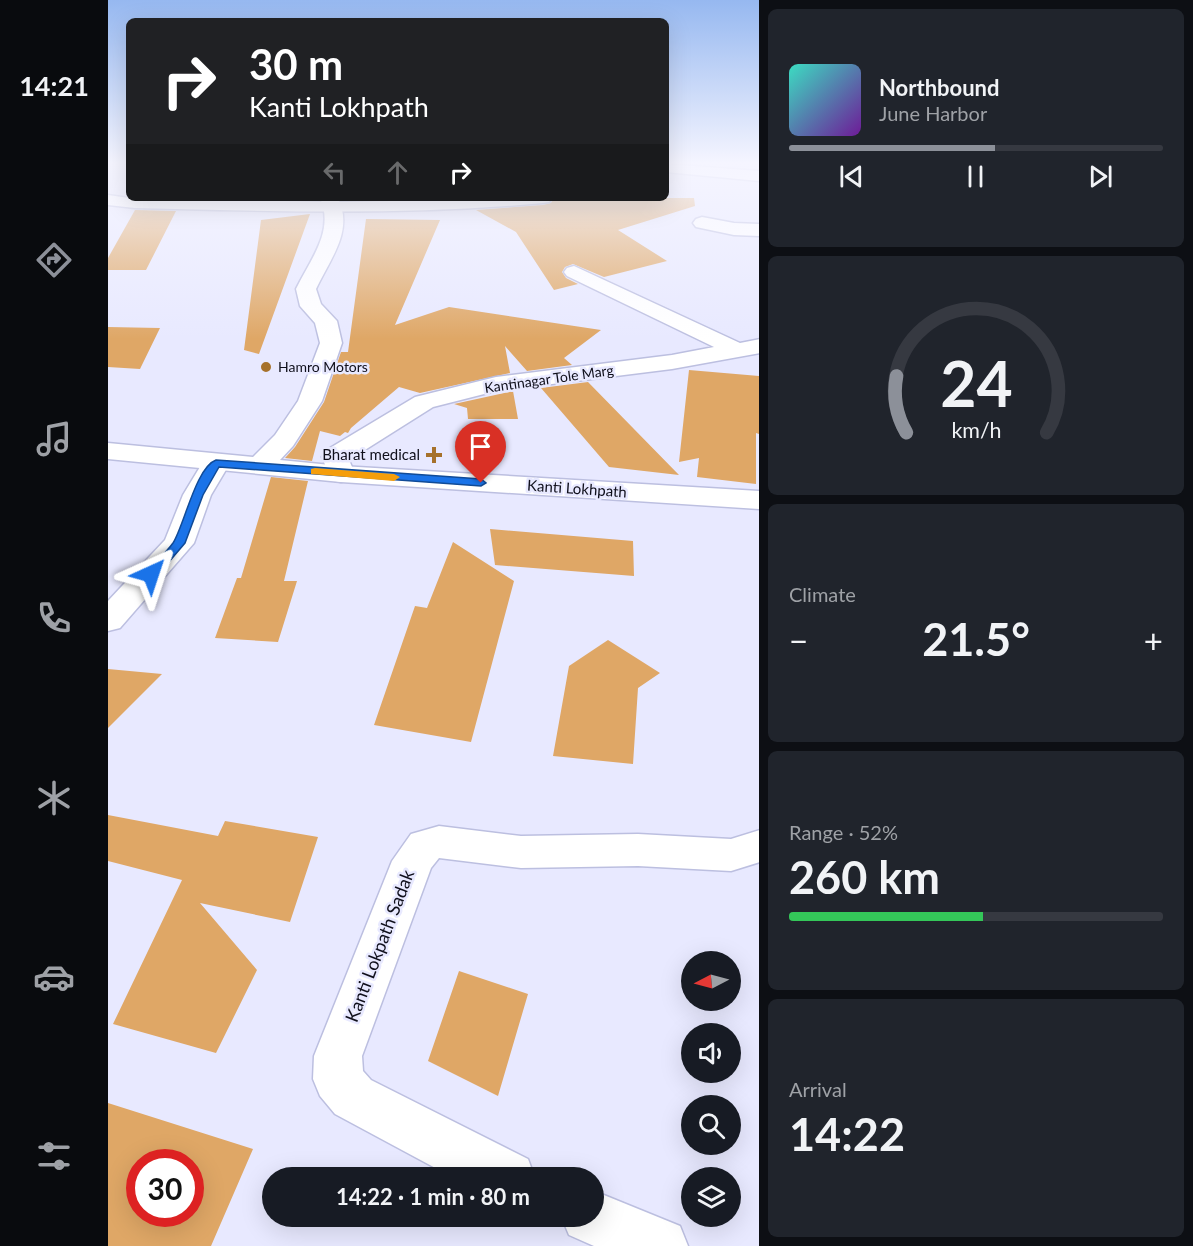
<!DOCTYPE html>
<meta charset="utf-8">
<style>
:root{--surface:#171b24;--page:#20242c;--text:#f1f3f6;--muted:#9ea1a6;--line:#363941;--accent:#8c9099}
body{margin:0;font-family:Lato,sans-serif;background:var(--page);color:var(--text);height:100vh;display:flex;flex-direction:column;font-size:22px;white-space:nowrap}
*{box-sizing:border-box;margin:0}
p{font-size:20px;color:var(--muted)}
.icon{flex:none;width:33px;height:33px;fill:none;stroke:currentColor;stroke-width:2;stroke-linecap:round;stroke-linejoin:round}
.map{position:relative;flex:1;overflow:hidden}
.sheet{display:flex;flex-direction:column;gap:9px;padding:9px;background:#0d0f14;width:434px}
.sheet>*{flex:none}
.guide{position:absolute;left:18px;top:18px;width:543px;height:183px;border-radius:9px;box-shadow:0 6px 24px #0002;background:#202124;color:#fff;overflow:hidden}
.needle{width:39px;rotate:264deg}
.buttons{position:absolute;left:573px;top:951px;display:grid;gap:12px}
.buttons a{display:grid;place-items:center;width:60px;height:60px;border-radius:50%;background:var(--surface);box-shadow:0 6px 24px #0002;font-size:30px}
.speed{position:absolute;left:18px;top:1149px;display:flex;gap:12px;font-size:30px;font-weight:700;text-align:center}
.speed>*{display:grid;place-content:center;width:78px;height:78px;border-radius:50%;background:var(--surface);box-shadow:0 6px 24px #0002;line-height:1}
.speed .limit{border:9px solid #d22;background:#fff;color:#111}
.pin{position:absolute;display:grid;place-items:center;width:51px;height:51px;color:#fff;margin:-62px -26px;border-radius:50% 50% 50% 0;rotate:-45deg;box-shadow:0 0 6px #0007}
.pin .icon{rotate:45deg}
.me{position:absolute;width:66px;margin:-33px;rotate:42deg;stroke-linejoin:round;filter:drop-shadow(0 0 4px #0008)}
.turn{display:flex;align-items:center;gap:21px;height:126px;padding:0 24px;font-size:27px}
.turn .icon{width:78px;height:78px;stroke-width:2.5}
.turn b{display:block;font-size:42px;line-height:51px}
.lanes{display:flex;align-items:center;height:57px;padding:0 24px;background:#0003;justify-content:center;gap:30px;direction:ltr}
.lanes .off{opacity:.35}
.big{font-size:45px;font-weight:700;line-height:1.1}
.sheet .tile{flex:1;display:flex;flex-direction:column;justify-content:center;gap:9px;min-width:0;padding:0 21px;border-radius:9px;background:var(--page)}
.sheet .dial{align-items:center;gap:0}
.dial svg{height:156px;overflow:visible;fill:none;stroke:var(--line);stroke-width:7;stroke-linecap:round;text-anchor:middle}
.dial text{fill:var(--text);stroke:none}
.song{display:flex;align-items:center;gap:18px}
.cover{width:72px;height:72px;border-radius:9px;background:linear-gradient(135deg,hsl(170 70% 55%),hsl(280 70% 35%))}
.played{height:6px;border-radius:3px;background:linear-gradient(90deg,var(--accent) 55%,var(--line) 55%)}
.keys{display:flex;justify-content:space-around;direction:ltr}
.heat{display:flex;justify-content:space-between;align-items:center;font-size:33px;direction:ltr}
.charge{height:9px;border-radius:4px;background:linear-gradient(90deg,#34c759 52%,var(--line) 0)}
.trip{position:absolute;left:154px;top:1167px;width:342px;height:60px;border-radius:30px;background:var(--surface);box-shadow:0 6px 24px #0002;font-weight:700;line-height:60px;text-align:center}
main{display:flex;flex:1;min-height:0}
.tabs{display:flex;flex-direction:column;width:108px;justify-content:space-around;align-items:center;background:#090b0e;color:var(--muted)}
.tabs .icon{width:42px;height:42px}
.tabs .on{color:var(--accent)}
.tabs b{font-size:27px;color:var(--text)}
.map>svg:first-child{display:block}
</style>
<main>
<nav class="tabs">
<b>14:21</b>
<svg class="icon on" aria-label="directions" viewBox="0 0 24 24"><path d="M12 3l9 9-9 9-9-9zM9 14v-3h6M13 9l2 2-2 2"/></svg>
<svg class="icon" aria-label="music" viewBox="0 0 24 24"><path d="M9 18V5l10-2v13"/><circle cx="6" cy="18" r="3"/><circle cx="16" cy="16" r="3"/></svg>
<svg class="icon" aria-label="phone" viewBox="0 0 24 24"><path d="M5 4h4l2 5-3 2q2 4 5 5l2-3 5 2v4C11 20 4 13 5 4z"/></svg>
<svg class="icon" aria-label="climate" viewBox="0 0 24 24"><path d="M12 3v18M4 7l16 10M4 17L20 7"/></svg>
<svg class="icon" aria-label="car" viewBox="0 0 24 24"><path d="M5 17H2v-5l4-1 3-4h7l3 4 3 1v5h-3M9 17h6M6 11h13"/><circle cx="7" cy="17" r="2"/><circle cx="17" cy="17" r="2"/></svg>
<svg class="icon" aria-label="filters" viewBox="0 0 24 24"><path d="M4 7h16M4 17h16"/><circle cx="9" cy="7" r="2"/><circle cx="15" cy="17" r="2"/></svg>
</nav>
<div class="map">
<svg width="652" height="1246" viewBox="0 0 652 1246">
<rect width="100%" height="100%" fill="#e8e9ff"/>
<path fill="#dfa766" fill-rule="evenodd" d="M 446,198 L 586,198 L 587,206 L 510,230 L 559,261 L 496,277 L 465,264 L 457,267 L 454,272 L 458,278 L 470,284 L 446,290 L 408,232 L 368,210 L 435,205 L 443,203 Z
M 27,210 L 68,211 L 38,270 L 0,270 L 0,258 Z
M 202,214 L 151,354 L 136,350 L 153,220 Z
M 258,219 L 332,220 L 287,325 L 341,307 L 493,330 L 456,358 L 464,365 L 419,371 L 397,346 L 402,373 L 312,393 L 291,387 L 243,428 L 240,433 L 237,432 L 232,436 L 212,431 L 204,461 L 177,458 L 187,447 L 216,402 L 233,352 L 240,352 Z
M 0,327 L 52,328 L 32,369 L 0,367 Z
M 581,370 L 651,376 L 651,434 L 648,433 L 648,484 L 589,477 L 591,458 L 571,462 Z
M 480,382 L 571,475 L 501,467 L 433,388 Z
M 405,391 L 410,419 L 360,419 L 359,408 L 346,404 Z
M 163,477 L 200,481 L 176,581 L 189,581 L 170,642 L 107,638 L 129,578 L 133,578 Z
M 382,529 L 525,541 L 526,576 L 387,565 Z
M 345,542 L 406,581 L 363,742 L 266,725 L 307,606 L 319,608 Z
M 500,640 L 552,673 L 530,688 L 525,764 L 445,756 L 461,666 Z
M 0,669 L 54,674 L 0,728 Z
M 0,815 L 110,836 L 117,821 L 210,837 L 182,922 L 92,903 L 149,970 L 108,1053 L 5,1024 L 74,880 L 0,861 Z
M 351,971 L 420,994 L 390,1096 L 320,1061 Z
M 0,1103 L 145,1149 L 103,1246 L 0,1246 ZM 32,1162 L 82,1162 L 82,1214 L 32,1214 Z"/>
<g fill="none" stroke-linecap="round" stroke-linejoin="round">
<defs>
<path id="minor" d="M 558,164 L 652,171 L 652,181 L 558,172 Z
M 0,195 L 21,198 L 231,202 L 444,198 L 441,202 L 435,203 C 299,216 163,211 27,208 L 0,205 Z
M 594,217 L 626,223 L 652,224 L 652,236 L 626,235 L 588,227 L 585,223 L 588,219 Z
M 466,266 L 632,343 L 652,339 L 652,353 L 564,369 L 388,391 L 325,407 L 241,460 L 247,474 L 243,480 L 233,482 L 223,480 L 214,457 L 217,451 L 307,397 L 388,377 L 564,355 L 606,347 L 459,276 L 456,272 L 459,268 Z
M 108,455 L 118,457 L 122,463 L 103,495 L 86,543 L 12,628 L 0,631 L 0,601 L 57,540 L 75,495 L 98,457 Z
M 331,826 L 413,836 L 530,834 L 623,839 L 652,830 L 652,862 L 623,871 L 530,866 L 413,868 L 331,858 L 323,868 L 254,1056 L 255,1071 L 263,1080 L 420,1159 L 427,1178 L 346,1178 L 227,1114 L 212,1096 L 205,1079 L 206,1056 L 284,861 L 303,834 Z
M 486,1191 L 572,1226 L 580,1246 L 486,1246 L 461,1235 L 453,1216 L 486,1216 Z"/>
<path id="major" d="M 212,198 L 230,198 C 246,231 222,259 208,289 L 213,304 L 229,321 L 234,343 L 214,401 L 185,446 L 172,460 L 233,466 L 652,491 L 652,509 L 233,482 L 0,459 L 0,443 L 145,457 L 167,435 L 190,401 L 212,343 L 207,323 L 192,306 L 188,289 C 202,260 227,231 212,198 Z"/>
</defs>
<use href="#minor" stroke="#bcbfe0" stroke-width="3"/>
<use href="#major" stroke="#bcbfe0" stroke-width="3"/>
<use href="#minor" fill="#fff" fill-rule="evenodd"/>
<use href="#major" fill="#fff" fill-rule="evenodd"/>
</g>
<linearGradient id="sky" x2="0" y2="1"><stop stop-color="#96b8f0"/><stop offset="0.48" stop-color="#f5f5ff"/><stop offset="1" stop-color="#f5f5ff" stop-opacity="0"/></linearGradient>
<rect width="652" height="339" fill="url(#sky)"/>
<path fill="#1a73e8" stroke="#114b97" stroke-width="1.5" d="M 108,460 L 373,479 L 378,483 L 373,486 L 111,467 L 95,495 L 77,543 L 48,577 L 39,577 L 37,574 L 39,571 C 47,562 58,553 65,543 C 76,526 88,467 108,460 Z"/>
<path fill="#f59e0b" d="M 207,468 L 286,474 L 292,477 L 286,481 L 203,474 L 203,469 Z"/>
<g fill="#a6712b" stroke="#e8e9ff" stroke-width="2">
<circle cx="158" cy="367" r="6"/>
<path d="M323 446h6v6h6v6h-6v6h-6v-6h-6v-6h6z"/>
</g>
<g text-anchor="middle" stroke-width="5" stroke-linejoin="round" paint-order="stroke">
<g font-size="14" fill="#0f0f1b" stroke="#e8e9ff" text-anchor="start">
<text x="170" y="372">Hamro Motors</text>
</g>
<g font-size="14" fill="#0f0f1b" stroke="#e8e9ff">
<text transform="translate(441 379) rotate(-8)" y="5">Kantinagar Tole Marg</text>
</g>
<g font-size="15" fill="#0f0f1b" stroke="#e8e9ff" text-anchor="end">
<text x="312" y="460">Bharat medical</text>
</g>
<g font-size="15" fill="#0f0f1b" stroke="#e8e9ff">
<text transform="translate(469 489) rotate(4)" y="5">Kanti Lokhpath</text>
</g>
<g font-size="18" fill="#0f0f1b" stroke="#e8e9ff">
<text transform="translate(272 946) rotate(-69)" y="6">Kanti Lokpath Sadak</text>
</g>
</g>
</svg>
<div class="buttons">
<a><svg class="needle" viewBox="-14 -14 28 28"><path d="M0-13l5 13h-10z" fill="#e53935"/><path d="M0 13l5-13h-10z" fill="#9ea1a6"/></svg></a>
<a><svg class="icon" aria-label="sound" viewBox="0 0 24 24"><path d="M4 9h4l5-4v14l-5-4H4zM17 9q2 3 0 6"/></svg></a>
<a><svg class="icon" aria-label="search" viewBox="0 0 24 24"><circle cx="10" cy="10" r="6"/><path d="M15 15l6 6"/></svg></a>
<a><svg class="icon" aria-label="layers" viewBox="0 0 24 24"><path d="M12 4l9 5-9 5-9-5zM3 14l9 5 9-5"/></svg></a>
</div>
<div class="speed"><div class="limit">30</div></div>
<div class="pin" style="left:373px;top:483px;background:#d93025"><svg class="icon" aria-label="arrive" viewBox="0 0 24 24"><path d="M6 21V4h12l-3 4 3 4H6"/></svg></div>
<svg class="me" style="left:43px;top:574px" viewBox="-20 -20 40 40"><path d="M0-17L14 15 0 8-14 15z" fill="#1a73e8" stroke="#fff" stroke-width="4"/></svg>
<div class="trip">14:22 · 1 min · 80 m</div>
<div class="guide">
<div class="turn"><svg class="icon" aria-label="right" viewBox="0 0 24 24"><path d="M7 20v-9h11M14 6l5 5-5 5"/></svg><div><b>30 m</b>Kanti Lokhpath</div></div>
<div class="lanes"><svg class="icon off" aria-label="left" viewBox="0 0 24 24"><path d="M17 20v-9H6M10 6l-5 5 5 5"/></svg><svg class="icon off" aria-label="ahead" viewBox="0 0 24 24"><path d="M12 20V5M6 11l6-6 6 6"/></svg><svg class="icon" aria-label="right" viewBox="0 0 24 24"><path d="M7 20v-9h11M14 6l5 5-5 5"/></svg></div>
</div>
</div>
<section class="sheet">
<div class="tile">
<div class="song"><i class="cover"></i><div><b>Northbound</b><p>June Harbor</p></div></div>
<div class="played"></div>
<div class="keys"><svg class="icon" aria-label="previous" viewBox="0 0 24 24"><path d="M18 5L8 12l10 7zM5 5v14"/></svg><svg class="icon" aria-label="pause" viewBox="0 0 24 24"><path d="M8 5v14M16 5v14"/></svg><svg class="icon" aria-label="next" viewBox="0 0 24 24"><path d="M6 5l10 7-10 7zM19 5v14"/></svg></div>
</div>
<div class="tile dial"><svg viewBox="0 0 100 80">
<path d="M14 69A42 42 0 1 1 86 69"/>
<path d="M14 69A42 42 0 0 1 9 40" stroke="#8c9099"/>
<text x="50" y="56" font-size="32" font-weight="700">24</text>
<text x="50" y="72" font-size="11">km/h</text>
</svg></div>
<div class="tile"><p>Climate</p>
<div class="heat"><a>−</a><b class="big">21.5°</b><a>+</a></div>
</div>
<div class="tile"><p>Range · 52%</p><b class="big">260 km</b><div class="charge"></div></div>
<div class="tile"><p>Arrival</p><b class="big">14:22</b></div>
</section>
</main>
